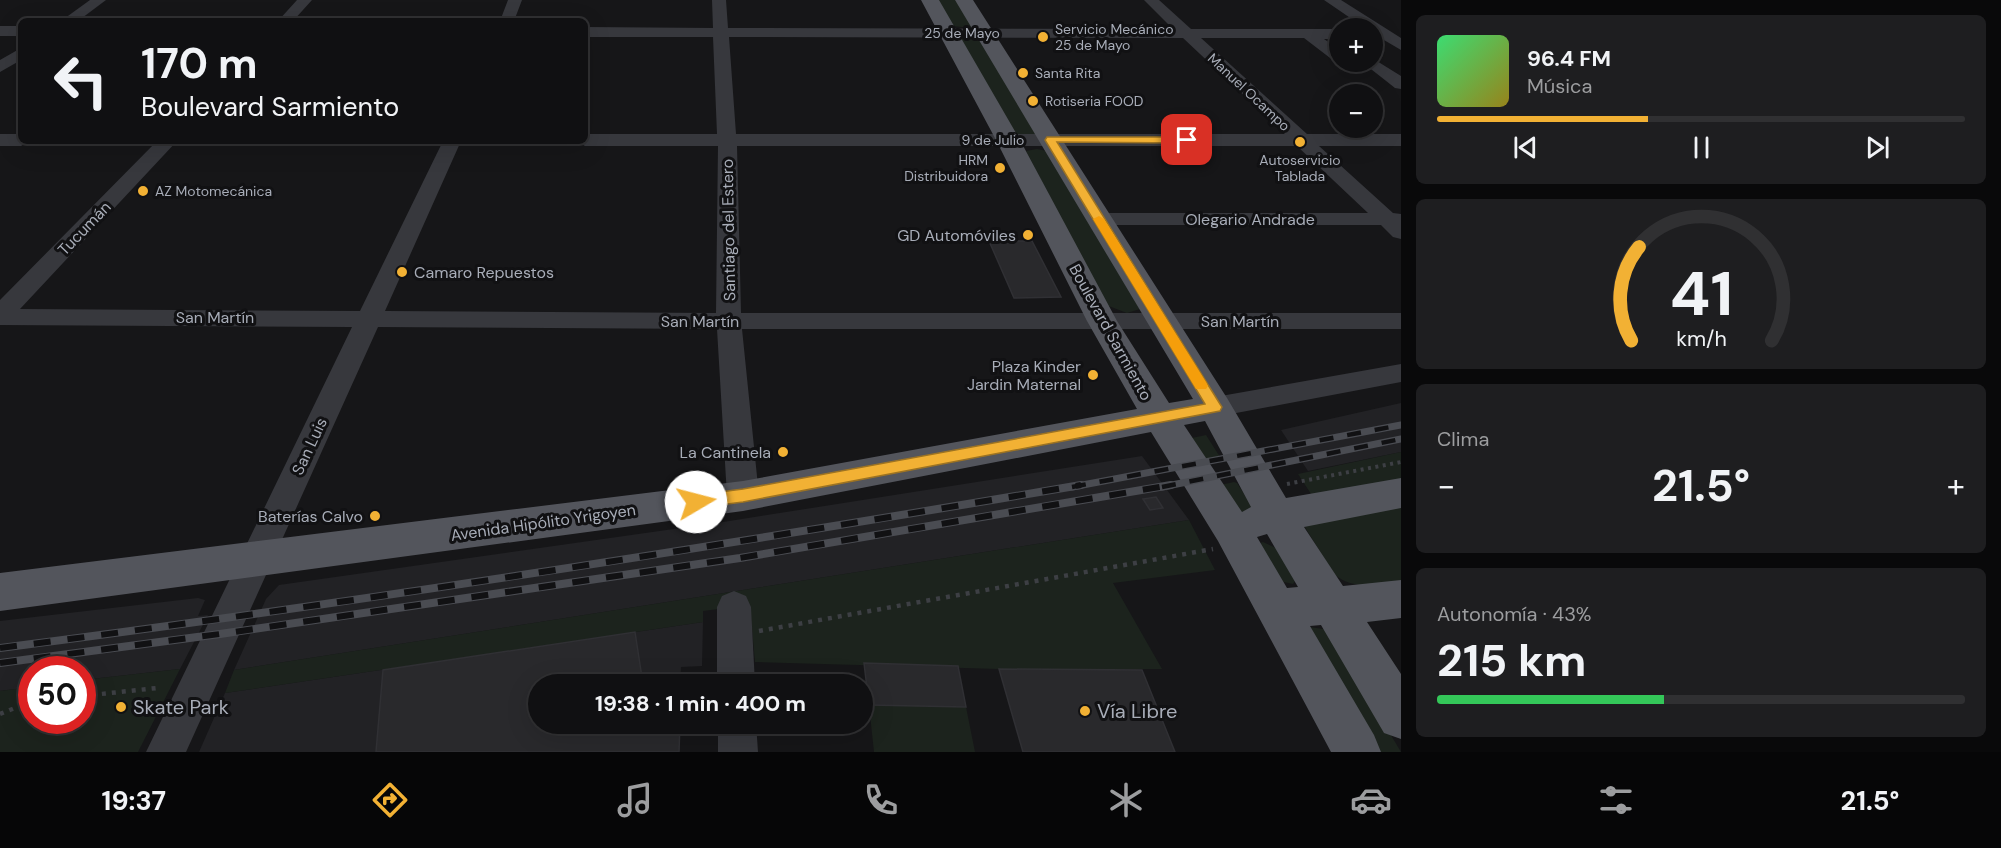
<!DOCTYPE html>
<html lang="es">
<meta charset="utf-8">
<style>
:root{--surface:#101012;--page:#1e1e20;--text:#f1f3f6;--muted:#9c9d9f;--line:#303032;--accent:#f2b134}
body{margin:0;font-family:"DM Sans",sans-serif;background:var(--page);color:var(--text);height:100vh;display:flex;flex-direction:column;font-size:22px;white-space:nowrap}
*{box-sizing:border-box;margin:0}
p{font-size:20px;color:var(--muted)}
.icon{flex:none;width:33px;height:33px;fill:none;stroke:currentColor;stroke-width:2;stroke-linecap:round;stroke-linejoin:round}
.map{position:relative;flex:1;overflow:hidden}
.sheet{display:flex;flex-direction:column;gap:15px;padding:15px;background:#09090a;width:600px}
.sheet>*{flex:none}
.top-card{position:absolute;left:18px;top:18px;width:570px;height:126px;border-radius:9px;box-shadow:0 6px 24px #0002,0 0 0 2px var(--line);background:#101012;color:var(--text);overflow:hidden}
.tools{position:absolute;left:1329px;top:18px;display:grid;gap:12px}
.tools a{display:grid;place-items:center;width:54px;height:54px;border-radius:50%;background:var(--surface);box-shadow:0 6px 24px #0002,0 0 0 2px var(--line);font-size:30px}
.speed{position:absolute;left:18px;top:656px;display:flex;gap:12px;font-size:30px;font-weight:700;text-align:center}
.speed>*{display:grid;place-content:center;width:78px;height:78px;border-radius:50%;background:var(--surface);box-shadow:0 6px 24px #0002,0 0 0 2px var(--line);line-height:1}
.speed .limit{border:9px solid #d22;background:#fff;color:#111}
.pin{position:absolute;display:grid;place-items:center;width:51px;height:51px;color:#fff;margin:-26px;border-radius:12px;box-shadow:0 3px 9px #0006}
.me{position:absolute;width:66px;margin:-33px;rotate:82deg;stroke-linejoin:round;filter:drop-shadow(0 0 4px #0008)}
.turn{display:flex;align-items:center;gap:21px;height:126px;padding:0 24px;font-size:27px}
.turn .icon{width:78px;height:78px;stroke-width:2.5}
.turn b{display:block;font-size:42px;line-height:51px}
.big{font-size:45px;font-weight:700;line-height:1.1}
.sheet .card{flex:1;display:flex;flex-direction:column;justify-content:center;gap:9px;min-width:0;padding:0 21px;border-radius:9px;background:var(--page)}
.sheet .dial{align-items:center;gap:0}
.dial svg{height:156px;overflow:visible;fill:none;stroke:var(--line);stroke-width:7;stroke-linecap:round;text-anchor:middle}
.dial text{fill:var(--text);stroke:none}
.song{display:flex;align-items:center;gap:18px}
.cover{width:72px;height:72px;border-radius:9px;background:linear-gradient(135deg,hsl(140 70% 55%),hsl(50 70% 35%))}
.played{height:6px;border-radius:3px;background:linear-gradient(90deg,var(--accent) 40%,var(--line) 40%)}
.keys{display:flex;justify-content:space-around;direction:ltr}
.heat{display:flex;justify-content:space-between;align-items:center;font-size:33px;direction:ltr}
.charge{height:9px;border-radius:4px;background:linear-gradient(90deg,#34c759 43%,var(--line) 0)}
.trip{position:absolute;left:528px;top:674px;width:345px;height:60px;border-radius:30px;background:var(--surface);box-shadow:0 6px 24px #0002,0 0 0 2px var(--line);font-weight:700;line-height:60px;text-align:center}
.menu{display:flex;height:96px;justify-content:space-around;align-items:center;background:#060607;color:var(--muted)}
.menu .icon{width:42px;height:42px}
.menu .on{color:var(--accent)}
.menu b{font-size:27px;color:var(--text)}
main{display:flex;flex:1;min-height:0}
.map>svg:first-child{display:block}
</style>
<main>
<div class="map">
<svg width="1401" height="752" viewBox="0 0 1401 752">
<rect width="100%" height="100%" fill="#161618"/>
<path fill="#222225" d="M 1401,403 L 1401,452 L 1308,471 L 1281,430 Z
M 1142,456 L 1189,520 L 234,670 L 266,599 L 279,585 L 723,522 Z
M 198,598 L 205,600 L 198,616 L 208,615 L 180,669 L 83,680 L 82,669 L 32,669 L 31,687 L 0,691 L 0,621 Z
M 703,622 L 702,666 L 681,667 L 680,684 L 538,684 L 538,723 L 680,723 L 679,752 L 199,752 L 225,693 Z"/>
<path fill="#1c231d" d="M 936,0 L 958,0 L 972,28 L 952,26 Z
M 969,37 L 982,40 L 1038,130 L 1035,134 L 1022,136 L 1013,133 L 960,39 Z
M 1037,149 L 1047,151 L 1140,309 L 1127,313 L 1106,305 L 1026,151 Z
M 1206,435 L 1220,457 L 1205,460 L 1192,438 Z
M 1401,452 L 1401,479 L 1313,497 L 1298,474 Z
M 1234,482 L 1237,483 L 1253,508 L 1237,514 L 1220,485 Z
M 1401,505 L 1401,583 C 1377,584 1353,591 1334,574 L 1303,524 Z
M 1189,520 L 1215,570 L 1113,583 L 1162,669 L 999,669 L 755,662 L 750,605 L 703,611 L 703,622 L 225,693 L 234,670 Z
M 1263,542 L 1276,548 L 1295,581 L 1293,584 L 1279,581 L 1260,543 Z
M 1310,627 L 1323,629 L 1332,636 L 1401,752 L 1374,752 Z
M 180,669 L 138,752 L 0,752 L 0,691 L 31,687 L 32,720 L 82,720 L 83,680 Z
M 869,705 L 966,707 L 975,752 L 874,752 Z"/>
<path fill="#29292c" stroke="#303034" stroke-width="1.5" d="M 989,241 L 1032,241 L 1061,297 L 1014,298 Z
M 1156,497 L 1163,508 L 1150,510 L 1143,499 Z
M 635,632 L 643,684 L 538,684 L 538,723 L 680,723 L 679,752 L 376,752 L 383,670 Z
M 864,663 L 958,666 L 966,707 L 869,705 Z
M 999,669 L 1142,670 L 1175,752 L 1023,752 Z"/>
<g fill="none" stroke-linecap="round" stroke-linejoin="round">
<path stroke="#3d3f44" stroke-width="4" stroke-dasharray="3 4.5" stroke-linecap="butt" d="M 1287,484 L 1401,462"/>
<path stroke="#3d3f44" stroke-width="4.5" stroke-dasharray="4 6" stroke-linecap="butt" d="M 759,631 L 1213,549
M 82,696 L 157,688
M 0,714 L 32,701"/>
<path fill="#37383d" fill-rule="evenodd" d="M 90,0 L 106,0 L 78,21 L 61,21 Z
M 297,0 L 312,0 L 293,21 L 278,21 Z
M 508,0 L 522,0 L 514,21 L 500,21 Z
M 712,0 L 726,0 L 728,28 L 1173,29 L 1144,0 L 1159,0 L 1191,29 L 1340,29 L 1340,39 L 1324,39 L 1340,50 L 1340,62 L 1345,62 L 1334,61 L 1304,38 L 1201,38 L 1307,134 L 1401,134 L 1401,146 L 1319,146 L 1393,213 L 1401,214 L 1401,239 L 1393,237 L 1381,225 L 1099,225 L 1091,224 L 1088,219 L 1091,214 L 1099,213 L 1368,213 L 1297,146 L 737,146 L 741,313 L 1401,313 L 1401,329 L 742,329 L 759,496 L 754,505 L 743,508 L 732,505 L 727,496 L 717,329 L 378,327 L 186,752 L 146,752 L 352,327 L 0,325 L 0,300 L 157,141 L 177,141 L 20,309 L 360,311 L 443,141 L 461,141 L 385,311 L 716,313 L 718,146 L 585,146 L 576,141 L 585,141 L 585,134 L 717,134 L 713,37 L 585,37 L 585,27 L 713,28 ZM 729,37 L 1183,38 L 1285,134 L 736,134 Z
M 1324,0 L 1341,0 L 1401,38 L 1401,50 L 1372,33 L 1372,28 L 1365,28 Z
M 0,26 L 21,26 L 21,36 L 0,36 Z
M 21,48 L 21,60 L 0,72 L 0,60 Z
M 1372,58 L 1401,76 L 1401,89 L 1395,88 L 1362,62 L 1372,62 Z
M 0,134 L 21,134 L 21,141 L 30,141 L 21,146 L 0,146 Z
M 1401,364 L 1401,382 L 1215,417 L 1205,414 L 1201,407 L 1205,400 L 1215,397 Z
M 734,591 L 746,596 L 751,607 L 755,684 L 717,684 L 717,607 L 722,596 Z
M 718,723 L 756,723 L 758,752 L 718,752 Z"/>
<path fill="#53555c" fill-rule="evenodd" d="M 921,0 L 939,0 L 1020,140 L 1117,321 L 1169,403 L 1193,399 L 955,0 L 973,0 L 1227,398 L 1286,498 L 1401,478 L 1401,508 L 1304,527 L 1343,586 L 1401,580 L 1401,618 L 1367,622 L 1401,674 L 1401,739 L 1384,733 L 1321,625 L 1310,626 L 1374,735 L 1381,752 L 1331,752 L 1218,541 L 1151,432 L 743,511 L 0,611 L 0,573 L 743,481 L 1137,409 L 1087,321 L 996,140 ZM 1205,421 L 1251,507 L 1242,512 L 1184,425 ZM 1267,534 L 1298,587 L 1287,588 L 1257,537 Z"/>
<defs>
<path id="rail-far1" d="M 1072,487 L 1401,425
M 1162,487 L 1401,439"/>
<path id="rail" d="M 0,648 C 362,602 721,546 1081,485
M 0,663 L 220,634 L 740,558 L 1171,485"/>
</defs>
<use href="#rail-far1" stroke="#4a4c52" stroke-width="7"/>
<use href="#rail" stroke="#4a4c52" stroke-width="8"/>
<use href="#rail-far1" stroke="#111113" stroke-width="4.5" stroke-dasharray="14" stroke-linecap="butt"/>
<use href="#rail" stroke="#111113" stroke-width="6" stroke-dasharray="17" stroke-linecap="butt"/>
</g>
<path fill="#f2b134" stroke="#9d7322" stroke-width="1.5" d="M 1047,137 L 1187,137 L 1191,140 L 1187,143 L 1057,142 L 1220,404 L 1222,407 L 1220,411 L 743,502 L 696,508 L 691,506 L 688,502 L 691,497 L 696,495 L 743,489 L 1205,404 L 1045,140 Z"/>
<path fill="#f59e0b" d="M 1099,216 L 1104,219 L 1206,382 L 1208,386 L 1206,389 L 1196,389 L 1093,219 Z"/>
<g fill="#f2b134" stroke="#111113" stroke-width="2">
<circle cx="1043" cy="37" r="6"/>
<circle cx="1023" cy="73" r="6"/>
<circle cx="1033" cy="101" r="6"/>
<circle cx="1300" cy="142" r="6"/>
<circle cx="1000" cy="168" r="6"/>
<circle cx="143" cy="191" r="6"/>
<circle cx="1028" cy="235" r="6"/>
<circle cx="402" cy="272" r="6"/>
<circle cx="1093" cy="375" r="6"/>
<circle cx="783" cy="452" r="6"/>
<circle cx="375" cy="516" r="6"/>
<circle cx="121" cy="707" r="6"/>
<circle cx="1085" cy="711" r="6"/>
</g>
<g text-anchor="middle" stroke-width="6" stroke-linejoin="round" paint-order="stroke">
<g font-size="14" fill="#a8adb8" stroke="#111113" text-anchor="start">
<text x="1055" y="34">Servicio Mecánico<tspan x="1055" dy="16">25 de Mayo</tspan></text>
<text x="1035" y="78">Santa Rita</text>
<text x="1045" y="106">Rotiseria FOOD</text>
<text x="988" y="165" text-anchor="end">HRM<tspan x="988" dy="16">Distribuidora</tspan></text>
<text x="1300" y="165" text-anchor="middle">Autoservicio<tspan x="1300" dy="16">Tablada</tspan></text>
<text x="155" y="196">AZ Motomecánica</text>
</g>
<g font-size="14" fill="#a8adb8" stroke="#111113">
<text x="962" y="38">25 de Mayo</text>
<text transform="translate(1249 92) rotate(43)" y="5">Manuel Ocampo</text>
<text x="993" y="145">9 de Julio</text>
</g>
<g font-size="16" fill="#a8adb8" stroke="#111113">
<text x="1250" y="225">Olegario Andrade</text>
<text transform="translate(84 228) rotate(-46)" y="6">Tucumán</text>
<text transform="translate(728 230) rotate(-91)" y="6">Santiago del Estero</text>
<text x="215" y="323">San Martín</text>
<text x="700" y="327">San Martín</text>
<text x="1240" y="327">San Martín</text>
<text transform="translate(1111 332) rotate(61)" y="6">Boulevard Sarmiento</text>
<text transform="translate(309 446) rotate(-65)" y="6">San Luis</text>
<text transform="translate(543 522) rotate(-8)" y="6">Avenida Hipólito Yrigoyen</text>
</g>
<g font-size="16" fill="#a8adb8" stroke="#111113" text-anchor="end">
<text x="1016" y="241">GD Automóviles</text>
<text x="414" y="278" text-anchor="start">Camaro Repuestos</text>
<text x="1081" y="372">Plaza Kinder<tspan x="1081" dy="18">Jardin Maternal</tspan></text>
<text x="771" y="458">La Cantinela</text>
<text x="363" y="522">Baterías Calvo</text>
</g>
<g font-size="20" fill="#a8adb8" stroke="#111113" text-anchor="start">
<text x="133" y="714">Skate Park</text>
<text x="1097" y="718">Vía Libre</text>
</g>
</g>
</svg>
<div class="tools">
<a>+</a>
<a>−</a>
</div>
<div class="speed"><div class="limit">50</div></div>
<div class="pin" style="left:1187px;top:140px;background:#d93025"><svg class="icon" aria-label="arrive" viewBox="0 0 24 24"><path d="M6 21V4h12l-3 4 3 4H6"/></svg></div>
<svg class="me" style="left:696px;top:502px" viewBox="-20 -20 40 40"><circle r="19" fill="#fff"/><path d="M0-13L10 11 0 6-10 11z" fill="#f2b134"/></svg>
<div class="trip">19:38 · 1 min · 400 m</div>
<div class="top-card">
<div class="turn"><svg class="icon" aria-label="left" viewBox="0 0 24 24"><path d="M17 20v-9H6M10 6l-5 5 5 5"/></svg><div><b>170 m</b>Boulevard Sarmiento</div></div>
</div>
</div>
<section class="sheet">
<div class="card">
<div class="song"><i class="cover"></i><div><b>96.4 FM</b><p>Música</p></div></div>
<div class="played"></div>
<div class="keys"><svg class="icon" aria-label="previous" viewBox="0 0 24 24"><path d="M18 5L8 12l10 7zM5 5v14"/></svg><svg class="icon" aria-label="pause" viewBox="0 0 24 24"><path d="M8 5v14M16 5v14"/></svg><svg class="icon" aria-label="next" viewBox="0 0 24 24"><path d="M6 5l10 7-10 7zM19 5v14"/></svg></div>
</div>
<div class="card dial"><svg viewBox="0 0 100 80">
<path d="M14 69A42 42 0 1 1 86 69"/>
<path d="M14 69A42 42 0 0 1 18 21" stroke="#f2b134"/>
<text x="50" y="56" font-size="32" font-weight="700">41</text>
<text x="50" y="72" font-size="11">km/h</text>
</svg></div>
<div class="card"><p>Clima</p>
<div class="heat"><a>−</a><b class="big">21.5°</b><a>+</a></div>
</div>
<div class="card"><p>Autonomía · 43%</p><b class="big">215 km</b><div class="charge"></div></div>
</section>
</main>
<nav class="menu">
<b>19:37</b>
<svg class="icon on" aria-label="directions" viewBox="0 0 24 24"><path d="M12 3l9 9-9 9-9-9zM9 14v-3h6M13 9l2 2-2 2"/></svg>
<svg class="icon" aria-label="music" viewBox="0 0 24 24"><path d="M9 18V5l10-2v13"/><circle cx="6" cy="18" r="3"/><circle cx="16" cy="16" r="3"/></svg>
<svg class="icon" aria-label="phone" viewBox="0 0 24 24"><path d="M5 4h4l2 5-3 2q2 4 5 5l2-3 5 2v4C11 20 4 13 5 4z"/></svg>
<svg class="icon" aria-label="climate" viewBox="0 0 24 24"><path d="M12 3v18M4 7l16 10M4 17L20 7"/></svg>
<svg class="icon" aria-label="car" viewBox="0 0 24 24"><path d="M5 17H2v-5l4-1 3-4h7l3 4 3 1v5h-3M9 17h6M6 11h13"/><circle cx="7" cy="17" r="2"/><circle cx="17" cy="17" r="2"/></svg>
<svg class="icon" aria-label="filters" viewBox="0 0 24 24"><path d="M4 7h16M4 17h16"/><circle cx="9" cy="7" r="2"/><circle cx="15" cy="17" r="2"/></svg>
<b>21.5°</b>
</nav>
